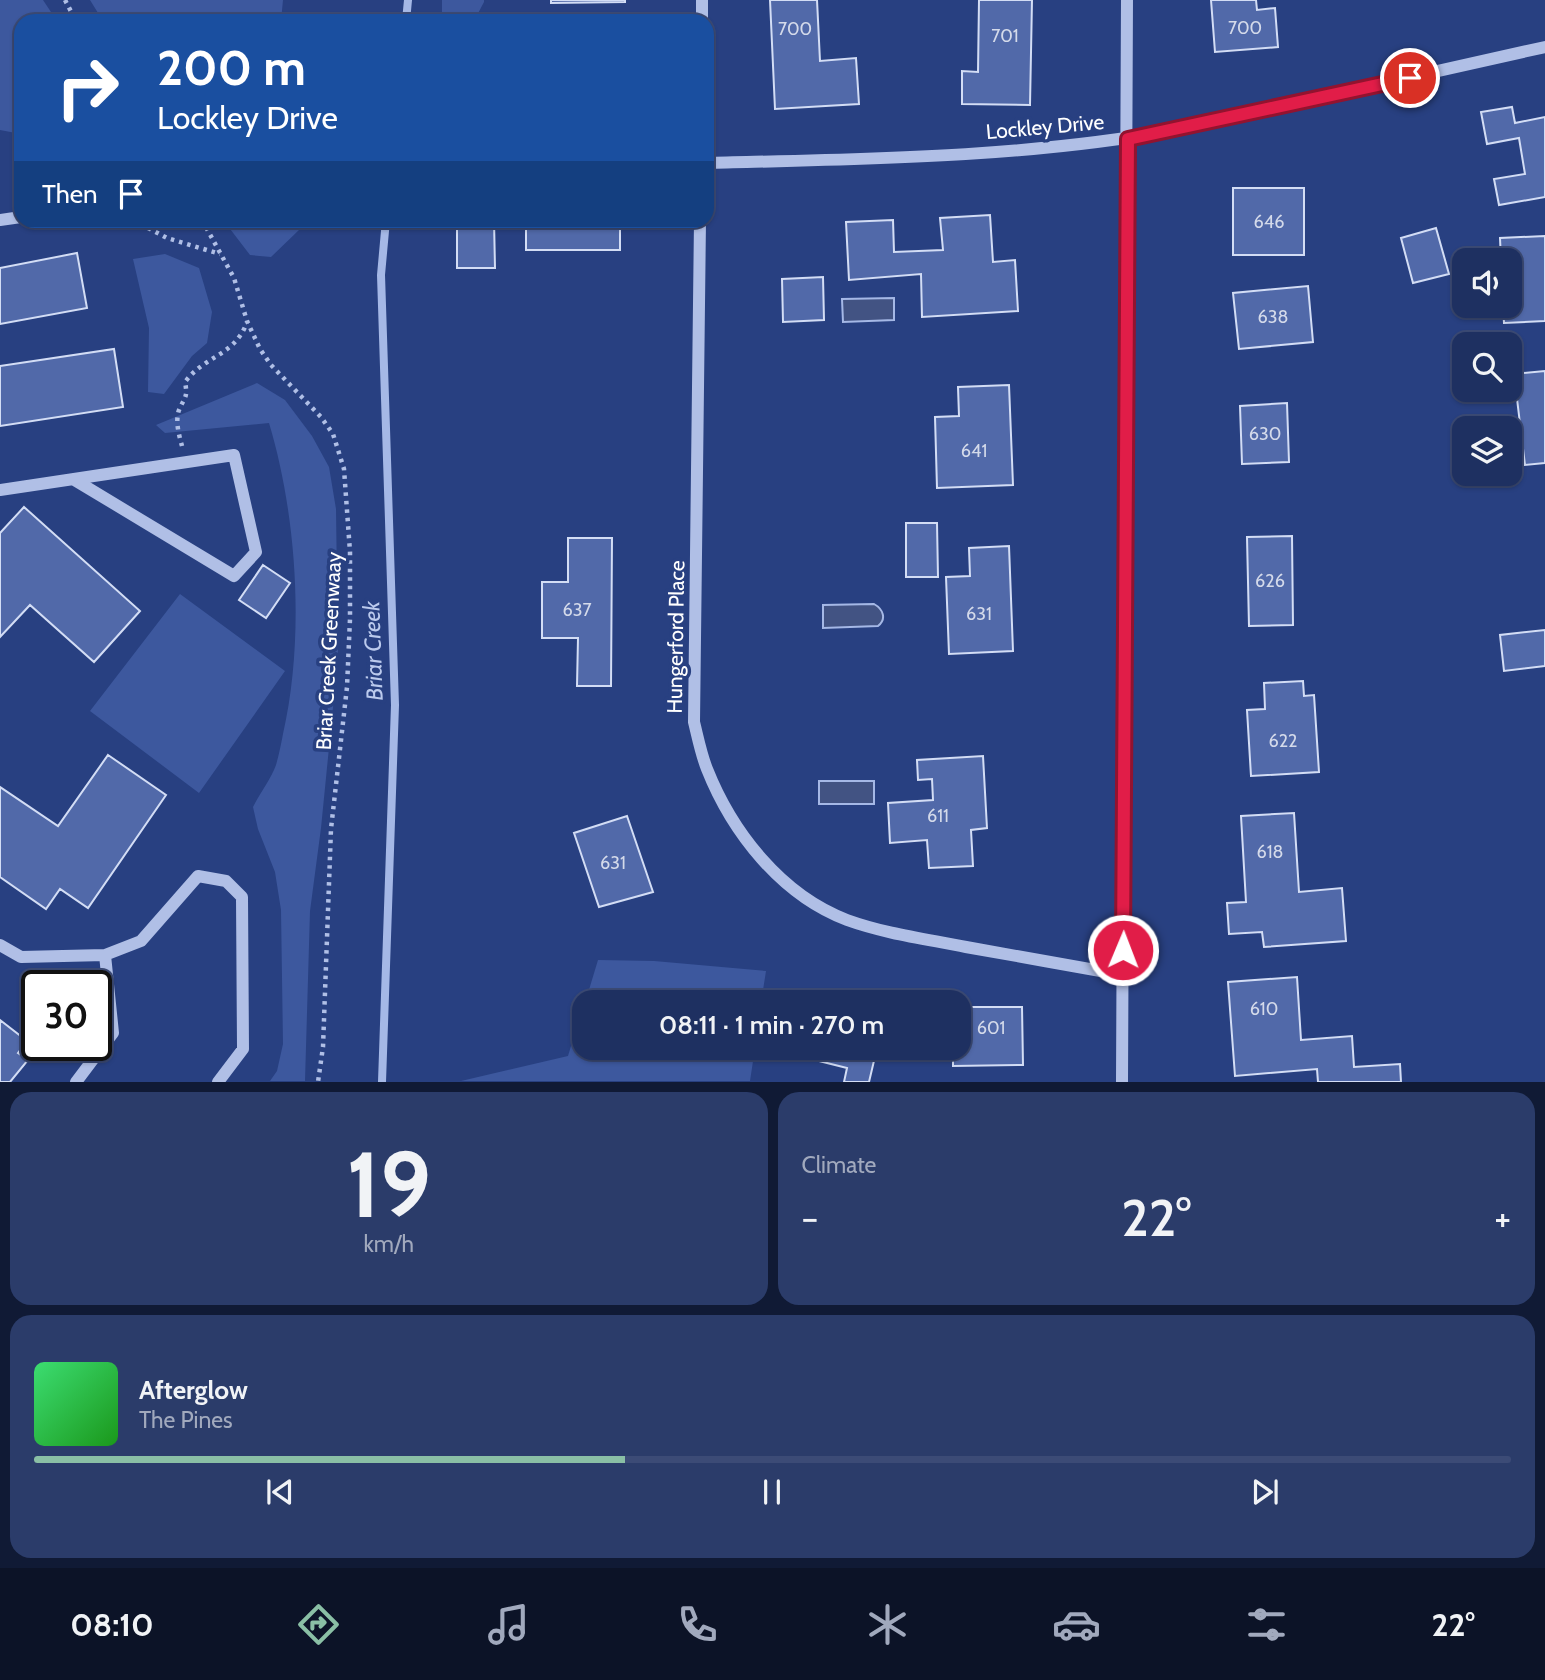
<!DOCTYPE html>
<meta charset="utf-8">
<style>
:root{--surface:#1e3061;--page:#2b3c6a;--text:#f1f3f6;--muted:#a1a9bd;--line:#3c4b76;--accent:#8abfa5}
body{margin:0;font-family:Cabin,sans-serif;background:var(--page);color:var(--text);height:100vh;display:flex;flex-direction:column;font-size:26px;white-space:nowrap}
*{box-sizing:border-box;margin:0}
p{font-size:23px;color:var(--muted)}
.icon{flex:none;width:38px;height:38px;fill:none;stroke:currentColor;stroke-width:2;stroke-linecap:round;stroke-linejoin:round}
.map{position:relative;height:1082px;overflow:hidden}
.details{display:flex;flex-direction:column;gap:10px;padding:10px;background:#101a35;flex:1}
.details>*{flex:none}
.top-card{position:absolute;left:14px;top:14px;width:700px;height:214px;border-radius:21px;box-shadow:0 2px 5px #0004,0 0 0 2px var(--line);background:#1a4fa0;color:#fff;overflow:hidden}
.controls{position:absolute;left:1452px;top:248px;display:grid;gap:14px}
.controls a{display:grid;place-items:center;width:70px;height:70px;border-radius:14px;background:var(--surface);box-shadow:0 2px 5px #0004,0 0 0 2px var(--line);font-size:35px}
.speed{position:absolute;left:21px;top:970px;display:flex;gap:14px;font-size:35px;font-weight:700;text-align:center}
.speed>*{display:grid;place-content:center;width:91px;height:91px;border-radius:50%;background:var(--surface);box-shadow:0 2px 5px #0004,0 0 0 2px var(--line);line-height:1}
.speed .limit{border:4px solid #111;border-radius:10px;background:#fff;color:#111}
.pin{position:absolute;display:grid;place-items:center;width:60px;height:60px;color:#fff;margin:-30px;border:4px solid #fff;border-radius:50%;box-shadow:0 2px 7px #0007}
.me{position:absolute;width:77px;margin:-38px;rotate:1deg;stroke-linejoin:round;filter:drop-shadow(0 0 5px #0008)}
.turn{display:flex;align-items:center;gap:24px;height:147px;padding:0 28px;font-size:32px}
.turn .icon{width:91px;height:91px;stroke-width:2.5}
.turn b{display:block;font-size:49px;line-height:60px}
.then{display:flex;align-items:center;height:66px;padding:0 28px;background:#0003;gap:14px;font-size:26px}
.big{font-size:52px;font-weight:600;line-height:1.1}
.details .widget{flex:1;display:flex;flex-direction:column;justify-content:center;gap:10px;min-width:0;padding:0 24px;border-radius:21px;background:var(--page)}
.details .dial{align-items:center;gap:0}
.dial b{font-size:91px;line-height:1}
.song{display:flex;align-items:center;gap:21px}
.cover{width:84px;height:84px;border-radius:10px;background:linear-gradient(135deg,hsl(140 70% 55%),hsl(120 70% 35%))}
.played{height:7px;border-radius:4px;background:linear-gradient(90deg,var(--accent) 40%,var(--line) 40%)}
.keys{display:flex;justify-content:space-around;direction:ltr}
.heat{display:flex;justify-content:space-between;align-items:center;font-size:38px;direction:ltr}
.details .tiles{flex:1;display:grid;gap:10px;grid-template-columns:1fr 1fr}
.widget:last-child{grid-column:span 2}
.trip{position:absolute;left:572px;top:990px;width:399px;height:70px;border-radius:21px;background:var(--surface);box-shadow:0 2px 5px #0004,0 0 0 2px var(--line);font-weight:600;line-height:70px;text-align:center}
.dock{display:flex;height:112px;justify-content:space-around;align-items:center;background:#0c1327;color:var(--muted)}
.dock .icon{width:49px;height:49px}
.dock .active{color:var(--accent)}
.dock b{font-size:32px;color:var(--text)}
.map>svg:first-child{display:block}
</style>
<div class="map">
<svg width="1545" height="1082" viewBox="0 0 1545 1082">
<rect width="100%" height="100%" fill="#284081"/>
<path fill="#3d589e" d="M 0,0 L 43,0 L 57,21 L 21,21 L 21,134 L 0,130 Z
M 90,0 L 283,0 L 281,21 L 103,21 Z
M 442,0 L 484,0 L 484,2 L 474,21 L 442,21 Z
M 224,221 L 297,221 L 299,230 L 271,257 L 250,255 Z
M 165,254 L 199,268 L 212,312 L 207,343 L 192,356 L 164,394 L 148,392 L 149,328 L 133,259 Z
M 257,383 L 285,400 L 312,436 L 329,467 L 336,509 L 338,657 L 321,828 L 310,911 L 305,1081 L 270,1081 L 277,1071 L 283,1044 L 281,910 L 275,872 L 258,829 L 253,807 C 260,793 271,779 276,765 C 279,755 281,744 283,734 C 305,638 297,516 269,423 L 165,433 L 156,425 Z
M 180,594 L 285,671 L 199,793 L 90,711 Z
M 598,960 L 654,961 L 766,971 L 761,1003 L 585,1003 Z
M 584,1003 L 584,1048 L 755,1048 L 750,1081 L 461,1081 L 568,1056 Z"/>
<path fill="#425383" stroke="#a5b8e6" stroke-width="2" d="M 894,298 L 894,320 L 843,322 L 842,299 Z
M 874,604 C 883,609 887,619 878,626 L 823,628 L 823,605 Z
M 819,781 L 874,781 L 874,804 L 819,804 Z"/>
<g fill="none" stroke-linecap="round" stroke-linejoin="round">
<path stroke="#a5b8e6" stroke-width="8" d="M 406,21 L 408,0
M 382,1082 L 395,705 L 381,275 L 386,220"/>
</g>
<path fill="#5169a9" stroke="#d3ddf5" stroke-width="2" d="M 551,0 L 625,0 L 625,2 L 551,3 Z
M 770,0 L 817,0 L 820,61 L 856,58 L 859,104 L 775,109 Z
M 979,0 L 1032,0 L 1030,105 L 962,104 L 962,71 L 978,72 Z
M 1211,0 L 1256,0 L 1257,10 L 1275,8 L 1278,47 L 1215,52 Z
M 1512,107 L 1515,123 L 1545,117 L 1545,197 L 1499,205 L 1494,179 L 1525,174 L 1519,138 L 1487,144 L 1481,112 Z
M 1233,188 L 1304,188 L 1304,255 L 1233,255 Z
M 990,215 L 993,262 L 1015,260 L 1018,311 L 922,317 L 921,274 L 849,280 L 846,222 L 893,220 L 894,252 L 943,250 L 940,218 Z
M 457,220 L 494,220 L 495,268 L 457,268 Z
M 526,220 L 620,220 L 620,250 L 526,250 Z
M 1436,228 L 1449,274 L 1413,283 L 1401,238 Z
M 1545,236 L 1545,321 L 1504,323 L 1503,306 L 1510,306 L 1510,261 L 1501,261 L 1500,238 Z
M 77,253 L 87,308 L 0,324 L 0,268 Z
M 823,277 L 824,320 L 783,322 L 782,279 Z
M 1308,286 L 1313,342 L 1239,349 L 1233,293 Z
M 114,349 L 123,407 L 0,426 L 0,366 Z
M 1545,371 L 1545,463 L 1525,465 L 1514,374 Z
M 1009,385 L 1013,485 L 937,488 L 935,417 L 959,416 L 958,387 Z
M 1287,403 L 1289,462 L 1242,464 L 1240,406 Z
M 24,507 L 140,611 L 94,662 L 30,605 L 0,637 L 0,533 Z
M 906,523 L 937,523 L 938,577 L 906,577 Z
M 1292,536 L 1293,625 L 1249,626 L 1247,537 Z
M 568,538 L 612,538 L 611,686 L 577,686 L 578,638 L 542,638 L 542,582 L 568,582 Z
M 1009,546 L 1013,651 L 949,654 L 946,577 L 970,576 L 969,548 Z
M 263,565 L 290,583 L 266,618 L 239,600 Z
M 1545,630 L 1545,666 L 1504,671 L 1500,635 Z
M 1303,681 L 1304,696 L 1314,695 L 1319,772 L 1251,776 L 1247,710 L 1265,709 L 1264,683 Z
M 108,755 L 166,795 L 88,908 L 60,889 L 46,909 L 0,877 L 0,787 L 58,826 Z
M 983,756 L 987,828 L 971,830 L 973,866 L 929,868 L 927,840 L 890,843 L 888,803 L 933,800 L 932,779 L 918,780 L 917,760 Z
M 1294,813 L 1299,892 L 1342,888 L 1346,941 L 1264,947 L 1262,932 L 1229,934 L 1227,903 L 1246,902 L 1241,816 Z
M 627,816 L 653,892 L 599,907 L 574,833 Z
M 1297,977 L 1301,1040 L 1352,1036 L 1354,1067 L 1400,1064 L 1401,1082 L 1318,1082 L 1317,1069 L 1235,1076 L 1228,982 Z
M 832,992 L 878,1003 L 830,1003 Z
M 959,1007 L 1022,1007 L 1023,1065 L 953,1066 L 953,1048 L 959,1048 Z
M 0,1020 L 27,1041 L 18,1053 L 28,1060 L 10,1082 L 0,1082 Z
M 801,1048 L 877,1048 L 869,1082 L 844,1082 L 847,1068 L 815,1060 L 817,1052 Z"/>
<g fill="none" stroke-linecap="round" stroke-linejoin="round">
<path stroke="#b0bfe6" stroke-width="4.5" stroke-dasharray="3.5 5" stroke-linecap="butt" d="M 65,0 L 76,21
M 133,220 L 167,238 L 220,254
M 202,220 L 234,278 L 247,321 L 260,349 L 271,365 L 321,417 L 333,434 L 344,469 L 350,552 L 350,619 L 347,687 L 331,829 L 323,1047 L 318,1082
M 182,446 C 179,435 175,421 179,410 C 185,396 188,398 185,382 C 205,355 235,356 247,322"/>
<path stroke="#b0bfe6" stroke-width="12" d="M 702,21 L 702,0
M 707,163 C 863,159 1021,158 1175,130 L 1545,47
M 0,220 L 21,217
M 700,220 L 694,722 C 698,738 701,754 707,769 C 732,832 781,895 847,920 C 886,934 926,939 966,947 C 1018,956 1071,966 1123,975
M 0,490 C 78,478 156,467 234,455 L 256,552 L 234,576 L 73,479
M 0,945 L 21,957 L 105,955 L 141,941 L 198,876 L 226,881 L 242,897 L 243,1049 L 218,1082
M 76,1082 L 113,1033 L 105,955
M 1122,1082 L 1127,0"/>
</g>
<g fill="none" stroke-linecap="round" stroke-linejoin="round">
<defs>
<path id="route" d="M 1123,950 L 1128,139 L 1410,78"/>
</defs>
<use href="#route" stroke="#92132f" stroke-width="18"/>
<use href="#route" stroke="#e11d48" stroke-width="12"/>
</g>
<g text-anchor="middle" stroke-width="7" stroke-linejoin="round" paint-order="stroke">
<g font-size="18" fill="#d4daea">
<text x="1245" y="34">700</text>
<text x="795" y="35">700</text>
<text x="1005" y="42">701</text>
<text x="1269" y="228">646</text>
<text x="1273" y="323">638</text>
<text x="1265" y="440">630</text>
<text x="974" y="457">641</text>
<text x="1270" y="587">626</text>
<text x="577" y="616">637</text>
<text x="979" y="620">631</text>
<text x="1283" y="747">622</text>
<text x="938" y="822">611</text>
<text x="1270" y="858">618</text>
<text x="613" y="869">631</text>
<text x="1264" y="1015">610</text>
<text x="991" y="1034">601</text>
</g>
<g font-size="21" fill="#fff" stroke="#284081">
<text transform="translate(1045 127) rotate(-5)" y="7">Lockley Drive</text>
<text transform="translate(676 637) rotate(-89)" y="7">Hungerford Place</text>
<text transform="translate(329 651) rotate(-87)" y="7">Briar Creek Greenwaay</text>
</g>
<g font-size="23" font-style="italic" fill="#bbcaed" stroke="#284081">
<text transform="translate(373 651) rotate(-92)" y="8">Briar Creek</text>
</g>
</g>
</svg>
<div class="controls">
<a><svg class="icon" aria-label="sound" viewBox="0 0 24 24"><path d="M4 9h4l5-4v14l-5-4H4zM17 9q2 3 0 6"/></svg></a>
<a><svg class="icon" aria-label="search" viewBox="0 0 24 24"><circle cx="10" cy="10" r="6"/><path d="M15 15l6 6"/></svg></a>
<a><svg class="icon" aria-label="layers" viewBox="0 0 24 24"><path d="M12 4l9 5-9 5-9-5zM3 14l9 5 9-5"/></svg></a>
</div>
<div class="speed"><div class="limit">30</div></div>
<div class="pin" style="left:1410px;top:78px;background:#d93025"><svg class="icon" aria-label="arrive" viewBox="0 0 24 24"><path d="M6 21V4h12l-3 4 3 4H6"/></svg></div>
<svg class="me" style="left:1123px;top:950px" viewBox="-20 -20 40 40"><circle r="17" fill="#e11d48" stroke="#fff" stroke-width="3"/><path d="M0-11L8 9 0 5-8 9z" fill="#fff"/></svg>
<div class="trip">08:11 · 1 min · 270 m</div>
<div class="top-card">
<div class="turn"><svg class="icon" aria-label="right" viewBox="0 0 24 24"><path d="M7 20v-9h11M14 6l5 5-5 5"/></svg><div><b>200 m</b>Lockley Drive</div></div>
<div class="then">Then<svg class="icon" aria-label="arrive" viewBox="0 0 24 24"><path d="M6 21V4h12l-3 4 3 4H6"/></svg></div>
</div>
</div>
<section class="details">
<div class="tiles">
<div class="widget dial"><b>19</b><p>km/h</p></div>
<div class="widget"><p>Climate</p>
<div class="heat"><a>−</a><b class="big">22°</b><a>+</a></div>
</div>
<div class="widget">
<div class="song"><i class="cover"></i><div><b>Afterglow</b><p>The Pines</p></div></div>
<div class="played"></div>
<div class="keys"><svg class="icon" aria-label="previous" viewBox="0 0 24 24"><path d="M18 5L8 12l10 7zM5 5v14"/></svg><svg class="icon" aria-label="pause" viewBox="0 0 24 24"><path d="M8 5v14M16 5v14"/></svg><svg class="icon" aria-label="next" viewBox="0 0 24 24"><path d="M6 5l10 7-10 7zM19 5v14"/></svg></div>
</div>
</div>
</section>
<nav class="dock">
<b>08:10</b>
<svg class="icon active" aria-label="directions" viewBox="0 0 24 24"><path d="M12 3l9 9-9 9-9-9zM9 14v-3h6M13 9l2 2-2 2"/></svg>
<svg class="icon" aria-label="music" viewBox="0 0 24 24"><path d="M9 18V5l10-2v13"/><circle cx="6" cy="18" r="3"/><circle cx="16" cy="16" r="3"/></svg>
<svg class="icon" aria-label="phone" viewBox="0 0 24 24"><path d="M5 4h4l2 5-3 2q2 4 5 5l2-3 5 2v4C11 20 4 13 5 4z"/></svg>
<svg class="icon" aria-label="climate" viewBox="0 0 24 24"><path d="M12 3v18M4 7l16 10M4 17L20 7"/></svg>
<svg class="icon" aria-label="car" viewBox="0 0 24 24"><path d="M5 17H2v-5l4-1 3-4h7l3 4 3 1v5h-3M9 17h6M6 11h13"/><circle cx="7" cy="17" r="2"/><circle cx="17" cy="17" r="2"/></svg>
<svg class="icon" aria-label="filters" viewBox="0 0 24 24"><path d="M4 7h16M4 17h16"/><circle cx="9" cy="7" r="2"/><circle cx="15" cy="17" r="2"/></svg>
<b>22°</b>
</nav>
